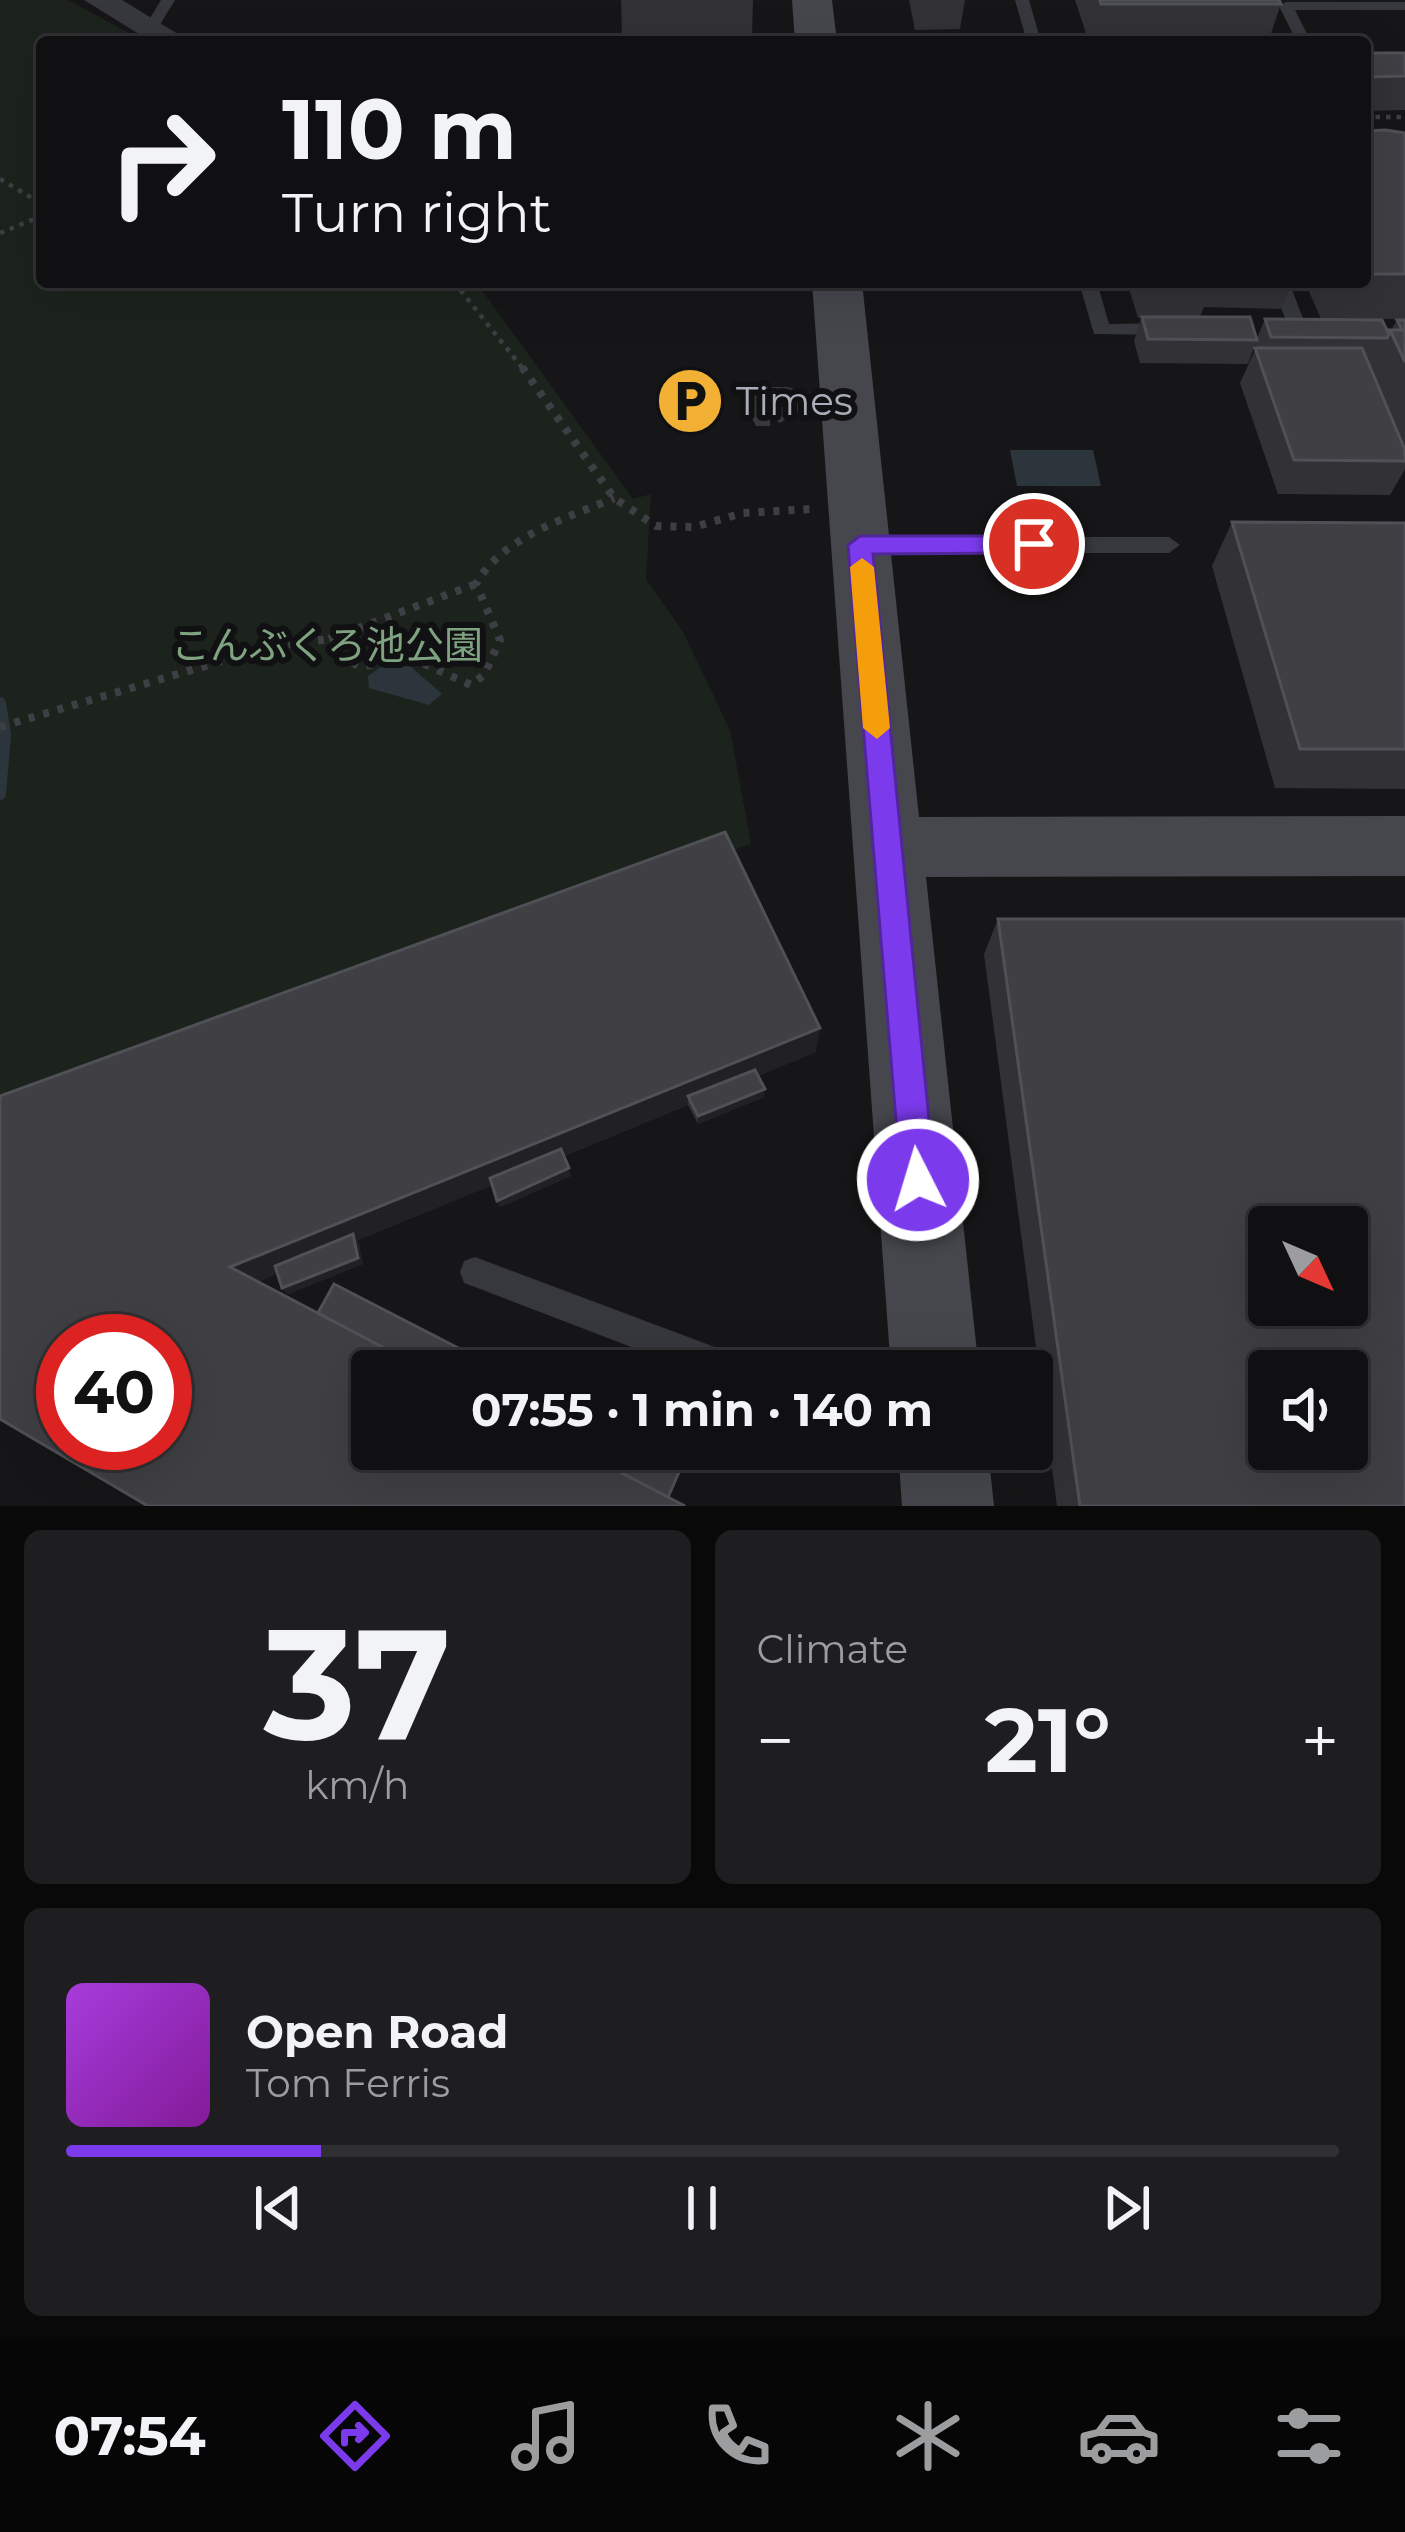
<!DOCTYPE html>
<meta charset="utf-8">
<style>
:root{--surface:#101012;--page:#1e1e20;--text:#f1f3f6;--muted:#9c9d9f;--line:#303032;--accent:#7c3aed}
body{margin:0;font-family:Montserrat,"Noto Sans JP",sans-serif;background:var(--page);color:var(--text);height:100vh;display:flex;flex-direction:column;font-size:45px;white-space:nowrap}
*{box-sizing:border-box;margin:0}
p{font-size:39px;color:var(--muted)}
.icon{flex:none;width:66px;height:66px;fill:none;stroke:currentColor;stroke-width:2;stroke-linecap:round;stroke-linejoin:round}
.map{position:relative;height:1506px;overflow:hidden}
.sheet{display:flex;flex-direction:column;gap:24px;padding:24px;background:#09090a;flex:1}
.sheet>*{flex:none}
.banner{position:absolute;left:36px;top:36px;width:1335px;height:252px;border-radius:12px;box-shadow:0 12px 48px #0002,0 0 0 3px var(--line);background:#101012;color:var(--text);overflow:hidden}
.needle{width:78px;rotate:134deg}
.fabs{position:absolute;left:1248px;top:1206px;display:grid;gap:24px}
.fabs a{display:grid;place-items:center;width:120px;height:120px;border-radius:12px;background:var(--surface);box-shadow:0 12px 48px #0002,0 0 0 3px var(--line);font-size:60px}
.speed{position:absolute;left:36px;top:1314px;display:flex;gap:24px;font-size:60px;font-weight:700;text-align:center}
.speed>*{display:grid;place-content:center;width:156px;height:156px;border-radius:50%;background:var(--surface);box-shadow:0 12px 48px #0002,0 0 0 3px var(--line);line-height:1}
.speed .limit{border:18px solid #d22;background:#fff;color:#111}
.pin{position:absolute;display:grid;place-items:center;width:102px;height:102px;color:#fff;margin:-51px;border:6px solid #fff;border-radius:50%;box-shadow:0 3px 12px #0007}
.me{position:absolute;width:132px;margin:-66px;rotate:355deg;stroke-linejoin:round;filter:drop-shadow(0 0 9px #0008)}
.turn{display:flex;align-items:center;gap:42px;height:252px;padding:0 48px;font-size:54px}
.turn .icon{width:156px;height:156px;stroke-width:2.5}
.turn b{display:block;font-size:84px;line-height:102px}
.big{font-size:90px;font-weight:700;line-height:1.1}
.sheet .tile{flex:1;display:flex;flex-direction:column;justify-content:center;gap:18px;min-width:0;padding:0 42px;border-radius:18px;background:var(--page)}
.sheet .dial{align-items:center;gap:0}
.dial b{font-size:156px;line-height:1}
.song{display:flex;align-items:center;gap:36px}
.cover{width:144px;height:144px;border-radius:18px;background:linear-gradient(135deg,hsl(280 70% 55%),hsl(290 70% 35%))}
.played{height:12px;border-radius:6px;background:linear-gradient(90deg,var(--accent) 20%,var(--line) 20%)}
.keys{display:flex;justify-content:space-around;direction:ltr}
.heat{display:flex;justify-content:space-between;align-items:center;font-size:66px;direction:ltr}
.sheet .tiles{flex:1;display:grid;gap:24px;grid-template-columns:1fr 1fr}
.tile:last-child{grid-column:span 2}
.trip{position:absolute;left:351px;top:1350px;width:702px;height:120px;border-radius:12px;background:var(--surface);box-shadow:0 12px 48px #0002,0 0 0 3px var(--line);font-weight:700;line-height:120px;text-align:center}
.dock{display:flex;height:192px;justify-content:space-around;align-items:center;background:#060607;color:var(--muted)}
.dock .icon{width:84px;height:84px}
.dock .on{color:var(--accent)}
.dock b{font-size:54px;color:var(--text)}
.map>svg:first-child{display:block}
</style>
<div class="map">
<svg width="1405" height="1506" viewBox="0 0 1405 1506">
<rect width="100%" height="100%" fill="#161618"/>
<path fill="#1c231d" d="M 0,0 L 68,0 L 146,42 L 42,42 L 42,282 L 476,282 L 633,499 L 651,494 L 646,579 L 683,632 L 730,730 L 751,844 L 0,1102 Z"/>
<path fill="#2c353c" d="M 1010,450 L 1093,450 L 1101,486 L 1017,486 Z
M 382,666 L 410,666 L 442,694 L 429,705 L 369,688 L 368,676 Z"/>
<g fill="none" stroke-linecap="round" stroke-linejoin="round">
<path stroke="#2c353c" stroke-width="12" d="M 0,703 L 5,734 L 0,794"/>
<path stroke="#3d3f44" stroke-width="4.5" stroke-dasharray="4.5 6" stroke-linecap="butt" d="M 1365,117 L 1405,117
M 0,179 L 42,204
M 0,233 L 42,216
M 454,282 L 524,370"/>
<path stroke="#3d3f44" stroke-width="8" stroke-dasharray="6 9" stroke-linecap="butt" d="M 522,367 L 614,498 L 656,526 L 694,527 L 743,513 L 811,509
M 329,639 L 476,584
M 0,727 L 269,647 L 329,639 L 342,656 L 360,667 L 409,657 L 471,685 L 484,675 L 500,640 L 476,584 C 502,537 567,518 614,498"/>
<path fill="#37383d" fill-rule="evenodd" d="M 161,0 L 175,0 L 156,31 L 146,31 L 144,28 Z
M 1015,0 L 1029,0 L 1041,42 L 1027,42 Z
M 1405,2 L 1405,10 L 1295,10 L 1311,42 L 1297,42 L 1279,6 L 1286,2 Z
M 1079,282 L 1097,282 L 1109,324 L 1169,323 L 1178,329 L 1169,335 L 1094,334 Z
M 1271,282 L 1289,282 L 1307,329 L 1305,333 L 1291,333 Z
M 748,387 L 787,387 L 815,394 L 818,399 L 780,423 L 770,416 L 770,426 L 756,426 L 738,393 ZM 761,399 L 791,401 L 770,416 Z
M 860,537 L 1169,537 L 1180,545 L 1169,553 L 860,553 L 849,545 Z
M 475,1257 L 736,1355 L 747,1360 L 752,1371 L 694,1371 L 475,1287 L 464,1283 L 460,1272 L 464,1261 Z"/>
<path fill="#37383d" fill-rule="evenodd" d="M 84,0 L 122,0 L 191,42 L 152,42 Z"/>
<path fill="#45474d" fill-rule="evenodd" d="M 792,0 L 832,0 L 837,42 L 795,42 Z
M 812,282 L 862,282 L 919,817 L 1405,816 L 1405,876 L 926,877 L 979,1371 L 891,1371 Z
M 898,1449 L 988,1449 L 994,1506 L 902,1506 Z"/>
</g>
<path fill="#323236" d="M 621,0 L 753,0 L 752,38 L 622,38 Z
M 909,0 L 965,0 L 960,29 L 915,30 Z
M 1075,0 L 1279,0 L 1281,4 L 1268,42 L 1089,42 Z
M 1365,53 L 1405,53 L 1405,110 L 1365,111 Z
M 1365,131 L 1405,133 L 1405,319 L 1321,319 L 1305,282 L 1365,282 Z
M 1127,282 L 1293,282 L 1281,309 L 1204,307 L 1200,317 L 1257,338 L 1265,319 L 1389,334 L 1397,320 L 1405,320 L 1405,469 L 1390,495 L 1278,494 L 1240,383 L 1256,348 L 1255,345 L 1248,364 L 1140,363 L 1134,341 L 1141,318 L 1138,318 Z
M 1232,522 L 1405,523 L 1405,789 L 1275,788 L 1212,566 Z
M 998,919 L 1405,1506 L 1057,1506 L 984,954 Z
M 816,1052 L 758,1076 L 764,1097 L 698,1124 L 688,1105 L 564,1156 L 571,1176 L 500,1207 L 492,1185 L 358,1240 L 363,1264 L 288,1294 L 282,1288 L 278,1273 L 258,1282 L 318,1313 L 683,1463 L 683,1467 L 669,1498 L 148,1506 L 0,1096 Z"/>
<path fill="#212124" d="M 820,1028 L 816,1052 L 692,1103 L 688,1096 L 688,1105 L 358,1240 L 363,1264 L 288,1294 L 282,1288 L 355,1242 L 250,1285 L 230,1267 Z
M 765,1089 L 764,1097 L 698,1124 L 698,1116 Z
M 569,1168 L 571,1176 L 500,1207 L 497,1201 Z"/>
<path fill="#3f3f44" stroke="#4f5156" stroke-width="3" fill-rule="evenodd" d="M 1100,0 L 1279,0 L 1281,4 L 1101,4 Z
M 1365,53 L 1405,53 L 1405,76 L 1365,77 Z
M 1386,130 L 1405,133 L 1405,274 L 1365,274 L 1365,131 Z
M 1142,317 L 1250,317 L 1257,340 L 1148,339 Z
M 1265,319 L 1382,320 L 1389,334 L 1387,338 L 1271,337 Z
M 1397,320 L 1405,320 L 1405,330 L 1402,330 Z
M 1390,330 L 1405,330 L 1405,362 Z
M 1255,348 L 1362,348 L 1405,450 L 1405,461 L 1294,460 Z
M 1232,522 L 1405,523 L 1405,749 L 1300,749 Z
M 725,832 L 820,1028 L 230,1267 L 428,1371 L 372,1371 L 372,1449 L 576,1449 L 685,1506 L 148,1506 L 0,1419 L 0,1096 ZM 63,1341 L 165,1341 L 165,1443 L 63,1443 Z
M 998,919 L 1405,919 L 1405,1506 L 1080,1506 ZM 1269,1227 L 1347,1227 L 1347,1305 L 1269,1305 ZM 1269,1371 L 1347,1371 L 1347,1449 L 1269,1449 Z
M 755,1070 L 765,1089 L 698,1116 L 688,1096 Z
M 561,1149 L 569,1168 L 497,1201 L 490,1178 Z
M 353,1234 L 358,1258 L 282,1288 L 275,1266 Z
M 334,1284 L 503,1371 L 428,1371 L 318,1313 Z
M 576,1449 L 655,1449 L 683,1463 L 668,1497 Z"/>
<path fill="#7c3aed" stroke="#51269a" stroke-width="3" d="M 860,536 L 1034,536 L 1047,544 L 1034,553 L 873,554 L 935,1180 L 930,1192 L 918,1197 L 906,1192 L 901,1180 L 848,545 Z"/>
<path fill="#f59e0b" d="M 862,558 L 874,567 L 890,728 L 877,739 L 863,728 L 850,567 Z"/>
<defs>
<symbol id="parking-disc" viewBox="-11 -11 22 22"><circle r="9.5" fill="#f2b134" stroke="#111113"/><path d="M-3.5-5.5H1a3.5 3.5 0 0 1 0 7H-1V5.5H-3.5ZM-1-3.4V-.6H.8a1.4 1.4 0 0 0 0-2.8Z" fill="#111"/></symbol>
</defs>
<g fill-rule="evenodd">
<use href="#parking-disc" x="652" y="363" width="76" height="76"/>
</g>
<g text-anchor="middle" stroke-width="12" stroke-linejoin="round" paint-order="stroke">
<g font-size="39" fill="#a8adb8" stroke="#111113" text-anchor="start">
<text x="736" y="415">Times</text>
</g>
<g font-size="39" fill="#7fa381" stroke="#111113">
<text x="327" y="659">こんぶくろ池公園</text>
</g>
</g>
</svg>
<div class="fabs">
<a><svg class="needle" viewBox="-14 -14 28 28"><path d="M0-13l5 13h-10z" fill="#e53935"/><path d="M0 13l5-13h-10z" fill="#9c9d9f"/></svg></a>
<a><svg class="icon" aria-label="sound" viewBox="0 0 24 24"><path d="M4 9h4l5-4v14l-5-4H4zM17 9q2 3 0 6"/></svg></a>
</div>
<div class="speed"><div class="limit">40</div></div>
<div class="pin" style="left:1034px;top:544px;background:#d93025"><svg class="icon" aria-label="arrive" viewBox="0 0 24 24"><path d="M6 21V4h12l-3 4 3 4H6"/></svg></div>
<svg class="me" style="left:918px;top:1180px" viewBox="-20 -20 40 40"><circle r="17" fill="#7c3aed" stroke="#fff" stroke-width="3"/><path d="M0-11L8 9 0 5-8 9z" fill="#fff"/></svg>
<div class="trip">07:55 · 1 min · 140 m</div>
<div class="banner">
<div class="turn"><svg class="icon" aria-label="right" viewBox="0 0 24 24"><path d="M7 20v-9h11M14 6l5 5-5 5"/></svg><div><b>110 m</b>Turn right</div></div>
</div>
</div>
<section class="sheet">
<div class="tiles">
<div class="tile dial"><b>37</b><p>km/h</p></div>
<div class="tile"><p>Climate</p>
<div class="heat"><a>−</a><b class="big">21°</b><a>+</a></div>
</div>
<div class="tile">
<div class="song"><i class="cover"></i><div><b>Open Road</b><p>Tom Ferris</p></div></div>
<div class="played"></div>
<div class="keys"><svg class="icon" aria-label="previous" viewBox="0 0 24 24"><path d="M18 5L8 12l10 7zM5 5v14"/></svg><svg class="icon" aria-label="pause" viewBox="0 0 24 24"><path d="M8 5v14M16 5v14"/></svg><svg class="icon" aria-label="next" viewBox="0 0 24 24"><path d="M6 5l10 7-10 7zM19 5v14"/></svg></div>
</div>
</div>
</section>
<nav class="dock">
<b>07:54</b>
<svg class="icon on" aria-label="directions" viewBox="0 0 24 24"><path d="M12 3l9 9-9 9-9-9zM9 14v-3h6M13 9l2 2-2 2"/></svg>
<svg class="icon" aria-label="music" viewBox="0 0 24 24"><path d="M9 18V5l10-2v13"/><circle cx="6" cy="18" r="3"/><circle cx="16" cy="16" r="3"/></svg>
<svg class="icon" aria-label="phone" viewBox="0 0 24 24"><path d="M5 4h4l2 5-3 2q2 4 5 5l2-3 5 2v4C11 20 4 13 5 4z"/></svg>
<svg class="icon" aria-label="climate" viewBox="0 0 24 24"><path d="M12 3v18M4 7l16 10M4 17L20 7"/></svg>
<svg class="icon" aria-label="car" viewBox="0 0 24 24"><path d="M5 17H2v-5l4-1 3-4h7l3 4 3 1v5h-3M9 17h6M6 11h13"/><circle cx="7" cy="17" r="2"/><circle cx="17" cy="17" r="2"/></svg>
<svg class="icon" aria-label="filters" viewBox="0 0 24 24"><path d="M4 7h16M4 17h16"/><circle cx="9" cy="7" r="2"/><circle cx="15" cy="17" r="2"/></svg>
</nav>
